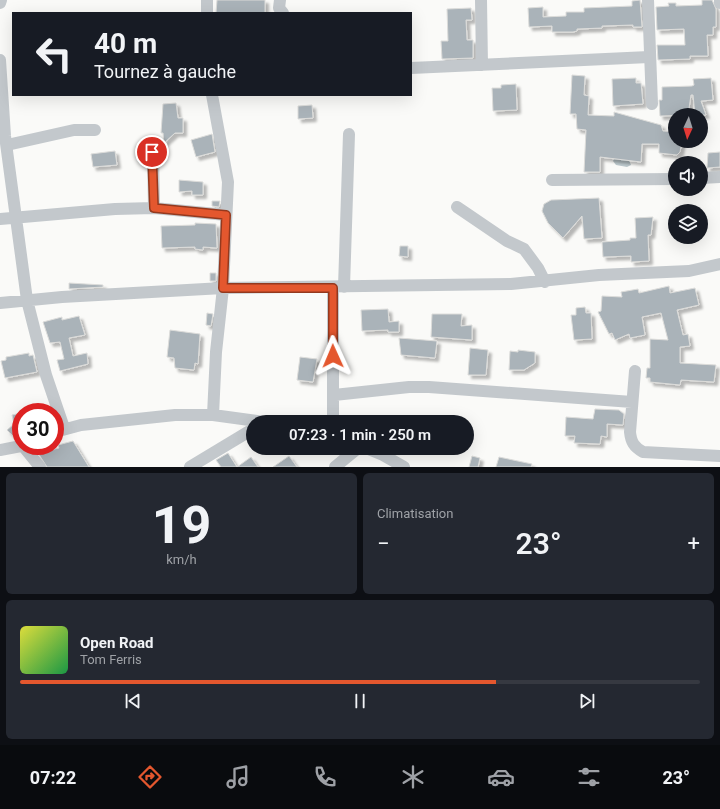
<!DOCTYPE html>
<html lang="fr">
<meta charset="utf-8">
<style>
:root{--surface:#171b24;--page:#242831;--text:#f1f3f6;--muted:#9ea1a6;--line:#363941;--accent:#e4572e}
body{margin:0;font-family:Roboto,sans-serif;background:var(--page);color:var(--text);height:100vh;display:flex;flex-direction:column;font-size:15px;white-space:nowrap}
*{box-sizing:border-box;margin:0}
p{font-size:13px;color:var(--muted)}
.icon{flex:none;width:22px;height:22px;fill:none;stroke:currentColor;stroke-width:2;stroke-linecap:round;stroke-linejoin:round}
.map{position:relative;height:467px;overflow:hidden}
.drawer{display:flex;flex-direction:column;gap:6px;padding:6px;background:#0d0f14;flex:1}
.drawer>*{flex:none}
.banner{position:absolute;left:12px;top:12px;width:400px;height:84px;border-radius:0px;box-shadow:0 4px 16px #0002;background:#171b24;color:var(--text);overflow:hidden}
.needle{width:26px;rotate:184deg}
.fabs{position:absolute;left:668px;top:108px;display:grid;gap:8px}
.fabs a{display:grid;place-items:center;width:40px;height:40px;border-radius:50%;background:var(--surface);box-shadow:0 4px 16px #0002;font-size:20px}
.speed{position:absolute;left:12px;top:403px;display:flex;gap:8px;font-size:20px;font-weight:700;text-align:center}
.speed>*{display:grid;place-content:center;width:52px;height:52px;border-radius:50%;background:var(--surface);box-shadow:0 4px 16px #0002;line-height:1}
.speed .limit{border:6px solid #d22;background:#fff;color:#111}
.pin{position:absolute;display:grid;place-items:center;width:34px;height:34px;color:#fff;margin:-17px;border:2px solid #fff;border-radius:50%;box-shadow:0 1px 4px #0007}
.me{position:absolute;width:44px;margin:-22px;rotate:359deg;stroke-linejoin:round;filter:drop-shadow(0 0 3px #0008)}
.turn{display:flex;align-items:center;gap:14px;height:84px;padding:0 16px;font-size:18px}
.turn .icon{width:52px;height:52px;stroke-width:2.5}
.turn b{display:block;font-size:28px;line-height:34px}
.big{font-size:30px;font-weight:600;line-height:1.1}
.drawer .tile{flex:1;display:flex;flex-direction:column;justify-content:center;gap:6px;min-width:0;padding:0 14px;border-radius:6px;background:var(--page)}
.drawer .dial{align-items:center;gap:0}
.dial b{font-size:52px;line-height:1}
.song{display:flex;align-items:center;gap:12px}
.cover{width:48px;height:48px;border-radius:6px;background:linear-gradient(135deg,hsl(60 70% 55%),hsl(140 70% 35%))}
.played{height:4px;border-radius:2px;background:linear-gradient(90deg,var(--accent) 70%,var(--line) 70%)}
.keys{display:flex;justify-content:space-around;direction:ltr}
.heat{display:flex;justify-content:space-between;align-items:center;font-size:22px;direction:ltr}
.drawer .tiles{flex:1;display:grid;gap:6px;grid-template-columns:1fr 1fr}
.tile:last-child{grid-column:span 2}
.trip{position:absolute;left:246px;top:415px;width:228px;height:40px;border-radius:20px;background:var(--surface);box-shadow:0 4px 16px #0002;font-weight:600;line-height:40px;text-align:center}
.dock{display:flex;height:64px;justify-content:space-around;align-items:center;background:#090b0e;color:var(--muted)}
.dock .icon{width:28px;height:28px}
.dock .on{color:var(--accent)}
.dock b{font-size:18px;color:var(--text)}
.map>svg:first-child{display:block}
</style>
<div class="map">
<svg width="720" height="467" viewBox="0 0 720 467">
<defs>
<filter id="shadow"><feDropShadow dx="3.5" dy="3.5" stdDeviation="1" flood-color="#0004"/></filter>
</defs>
<rect width="100%" height="100%" fill="#fafaf8"/>
<path fill="#bbc7cb" d="M 615,157 L 629,160 L 631,165 L 627,167 L 616,165 L 613,161 Z"/>
<path fill="#aab3b9" stroke="#dcdcda" filter="url(#shadow)" d="M 217,0 L 265,0 L 265,13 L 216,13 Z
M 640,0 L 642,27 L 633,27 L 633,25 L 602,26 L 602,28 L 577,29 L 577,31 L 573,32 L 552,32 L 552,26 L 529,27 L 528,8 L 543,7 L 543,17 L 566,16 L 566,12 L 584,12 L 584,8 L 632,6 L 632,1 Z
M 702,0 L 712,0 L 716,9 L 716,27 L 713,27 L 713,35 L 707,35 L 708,56 L 690,56 L 690,59 L 658,60 L 657,45 L 685,45 L 684,29 L 657,30 L 656,7 L 669,6 L 668,3 L 676,3 L 676,6 L 702,5 Z
M 471,8 L 472,20 L 466,20 L 467,40 L 473,40 L 473,58 L 442,59 L 441,41 L 448,41 L 447,9 Z
M 572,75 L 585,76 L 584,95 L 589,96 L 588,115 L 614,116 L 614,112 L 661,125 L 663,131 L 675,132 L 675,141 L 682,141 L 680,152 L 677,155 L 659,153 L 659,144 L 642,144 L 641,162 L 600,157 L 600,172 L 584,172 L 586,130 L 577,129 L 576,114 L 570,114 Z
M 636,78 L 636,83 L 641,83 L 643,104 L 613,106 L 612,79 Z
M 711,78 L 713,100 L 701,101 L 706,115 L 695,115 L 693,95 L 691,95 L 688,115 L 660,116 L 659,100 L 662,100 L 662,87 L 692,86 L 694,85 L 693,79 Z
M 516,84 L 517,110 L 493,111 L 492,88 L 501,88 L 501,85 Z
M 176,103 L 178,118 L 183,118 L 183,133 L 175,133 L 164,143 L 163,133 L 161,133 L 163,104 Z
M 312,105 L 313,118 L 298,119 L 298,106 Z
M 212,134 L 215,152 L 196,157 L 191,140 Z
M 115,151 L 117,165 L 93,167 L 91,154 Z
M 720,152 L 720,167 L 707,168 L 708,153 Z
M 179,180 L 203,182 L 203,195 L 192,195 L 192,191 L 179,192 Z
M 599,198 L 602,238 L 584,239 L 582,216 L 563,238 L 548,223 L 542,211 L 544,204 L 551,200 Z
M 212,201 L 220,201 L 219,207 L 212,206 Z
M 653,217 L 651,235 L 648,235 L 649,261 L 631,262 L 631,256 L 603,257 L 602,242 L 630,240 L 630,238 L 636,238 L 635,218 Z
M 195,223 L 216,224 L 217,248 L 203,247 L 203,250 L 195,249 L 195,247 L 162,248 L 161,226 L 195,225 Z
M 400,246 L 408,246 L 408,257 L 399,256 Z
M 210,273 L 216,273 L 216,281 L 210,281 Z
M 69,283 L 103,285 L 103,287 L 69,289 Z
M 669,286 L 670,293 L 695,288 L 699,305 L 677,310 L 683,335 L 688,334 L 690,346 L 680,347 L 680,363 L 716,365 L 714,382 L 681,380 L 680,385 L 650,382 L 650,378 L 646,378 L 647,368 L 650,368 L 650,339 L 668,340 L 661,313 L 642,317 L 645,335 L 630,338 L 629,334 L 615,340 L 612,333 L 609,334 L 598,312 L 601,311 L 602,296 L 622,297 L 621,292 L 638,289 L 639,293 Z
M 585,307 L 586,313 L 591,313 L 592,339 L 574,340 L 571,315 L 576,315 L 576,308 Z
M 388,309 L 389,322 L 399,321 L 399,332 L 388,332 L 388,330 L 362,331 L 361,310 Z
M 207,313 L 213,314 L 211,326 L 206,325 Z
M 432,314 L 462,314 L 461,326 L 472,325 L 472,340 L 431,337 Z
M 79,316 L 85,335 L 69,338 L 73,356 L 87,353 L 88,364 L 60,371 L 57,360 L 64,359 L 60,342 L 50,343 L 43,322 L 62,317 L 62,320 Z
M 170,330 L 200,334 L 198,364 L 195,363 L 194,370 L 175,368 L 174,358 L 167,357 Z
M 399,338 L 437,341 L 435,358 L 401,355 Z
M 470,348 L 488,350 L 486,375 L 468,375 Z
M 518,350 L 535,352 L 535,363 L 524,370 L 509,370 L 510,351 L 518,352 Z
M 29,353 L 29,356 L 33,355 L 37,372 L 5,378 L 1,361 L 6,360 L 6,357 Z
M 300,357 L 317,359 L 313,382 L 297,380 Z
M 595,409 L 619,410 L 624,414 L 623,425 L 607,424 L 607,437 L 601,436 L 600,444 L 574,443 L 575,436 L 565,436 L 566,417 L 593,419 Z
M 21,413 L 21,439 L 18,439 L 17,436 L 14,437 L 7,430 L 14,424 L 12,415 Z
M 73,441 L 89,467 L 47,467 L 38,453 L 59,448 L 58,445 Z
M 228,453 L 237,467 L 221,467 L 216,460 Z
M 289,456 L 297,467 L 273,467 Z
M 472,456 L 480,458 L 478,467 L 469,467 Z
M 251,457 L 258,467 L 237,467 Z
M 499,457 L 532,464 L 531,467 L 496,467 Z"/>
<g fill="none" stroke-linecap="round" stroke-linejoin="round">
<path stroke="#c3c8cc" stroke-width="12" d="M 207,0 L 207,13
M 280,0 L 279,8 L 283,13
M 481,0 L 482,65
M 648,0 L 652,104
M 720,0 L 720,3
M 0,3 L 1,0
M 0,60 L 5,136 L 27,300 L 46,375 L 64,428
M 411,68 L 649,57
M 212,95 L 228,182 L 223,288 L 216,352 L 213,415
M 7,145 L 74,130 L 95,130
M 153,152 L 154,208
M 701,178 L 720,177
M 552,180 L 675,179
M 457,207 L 507,241 L 524,249 L 538,268 L 545,282
M 0,219 L 115,209 L 154,208 L 226,215
M 344,287 L 349,134
M 0,303 L 62,297 L 223,288 L 511,284 L 599,275 L 689,271 L 720,264
M 635,371 L 630,432 C 631,442 634,447 643,452 L 720,456
M 334,395 L 409,387 L 429,387 L 632,402
M 333,422 L 333,288
M 55,432 L 81,425 L 175,415 L 213,415 L 264,422
M 23,446 L 40,467
M 366,448 L 383,455 L 404,467
M 0,450 L 21,446
M 190,467 L 253,429
M 335,467 L 358,448"/>
</g>
<g fill="none" stroke-linecap="round" stroke-linejoin="round">
<defs>
<path id="route" d="M 152,152 L 154,208 L 226,215 L 223,288 L 333,288 L 333,356"/>
</defs>
<use href="#route" stroke="#94391e" stroke-width="10"/>
<use href="#route" stroke="#e4572e" stroke-width="7"/>
</g>
</svg>
<div class="fabs">
<a><svg class="needle" viewBox="-14 -14 28 28"><path d="M0-13l5 13h-10z" fill="#e53935"/><path d="M0 13l5-13h-10z" fill="#9ea1a6"/></svg></a>
<a><svg class="icon" aria-label="sound" viewBox="0 0 24 24"><path d="M4 9h4l5-4v14l-5-4H4zM17 9q2 3 0 6"/></svg></a>
<a><svg class="icon" aria-label="layers" viewBox="0 0 24 24"><path d="M12 4l9 5-9 5-9-5zM3 14l9 5 9-5"/></svg></a>
</div>
<div class="speed"><div class="limit">30</div></div>
<div class="pin" style="left:152px;top:152px;background:#d93025"><svg class="icon" aria-label="arrive" viewBox="0 0 24 24"><path d="M6 21V4h12l-3 4 3 4H6"/></svg></div>
<svg class="me" style="left:333px;top:356px" viewBox="-20 -20 40 40"><path d="M0-17L14 15 0 8-14 15z" fill="#e4572e" stroke="#fff" stroke-width="4"/></svg>
<div class="trip">07:23 · 1 min · 250 m</div>
<div class="banner">
<div class="turn"><svg class="icon" aria-label="left" viewBox="0 0 24 24"><path d="M17 20v-9H6M10 6l-5 5 5 5"/></svg><div><b>40 m</b>Tournez à gauche</div></div>
</div>
</div>
<section class="drawer">
<div class="tiles">
<div class="tile dial"><b>19</b><p>km/h</p></div>
<div class="tile"><p>Climatisation</p>
<div class="heat"><a>−</a><b class="big">23°</b><a>+</a></div>
</div>
<div class="tile">
<div class="song"><i class="cover"></i><div><b>Open Road</b><p>Tom Ferris</p></div></div>
<div class="played"></div>
<div class="keys"><svg class="icon" aria-label="previous" viewBox="0 0 24 24"><path d="M18 5L8 12l10 7zM5 5v14"/></svg><svg class="icon" aria-label="pause" viewBox="0 0 24 24"><path d="M8 5v14M16 5v14"/></svg><svg class="icon" aria-label="next" viewBox="0 0 24 24"><path d="M6 5l10 7-10 7zM19 5v14"/></svg></div>
</div>
</div>
</section>
<nav class="dock">
<b>07:22</b>
<svg class="icon on" aria-label="directions" viewBox="0 0 24 24"><path d="M12 3l9 9-9 9-9-9zM9 14v-3h6M13 9l2 2-2 2"/></svg>
<svg class="icon" aria-label="music" viewBox="0 0 24 24"><path d="M9 18V5l10-2v13"/><circle cx="6" cy="18" r="3"/><circle cx="16" cy="16" r="3"/></svg>
<svg class="icon" aria-label="phone" viewBox="0 0 24 24"><path d="M5 4h4l2 5-3 2q2 4 5 5l2-3 5 2v4C11 20 4 13 5 4z"/></svg>
<svg class="icon" aria-label="climate" viewBox="0 0 24 24"><path d="M12 3v18M4 7l16 10M4 17L20 7"/></svg>
<svg class="icon" aria-label="car" viewBox="0 0 24 24"><path d="M5 17H2v-5l4-1 3-4h7l3 4 3 1v5h-3M9 17h6M6 11h13"/><circle cx="7" cy="17" r="2"/><circle cx="17" cy="17" r="2"/></svg>
<svg class="icon" aria-label="filters" viewBox="0 0 24 24"><path d="M4 7h16M4 17h16"/><circle cx="9" cy="7" r="2"/><circle cx="15" cy="17" r="2"/></svg>
<b>23°</b>
</nav>
